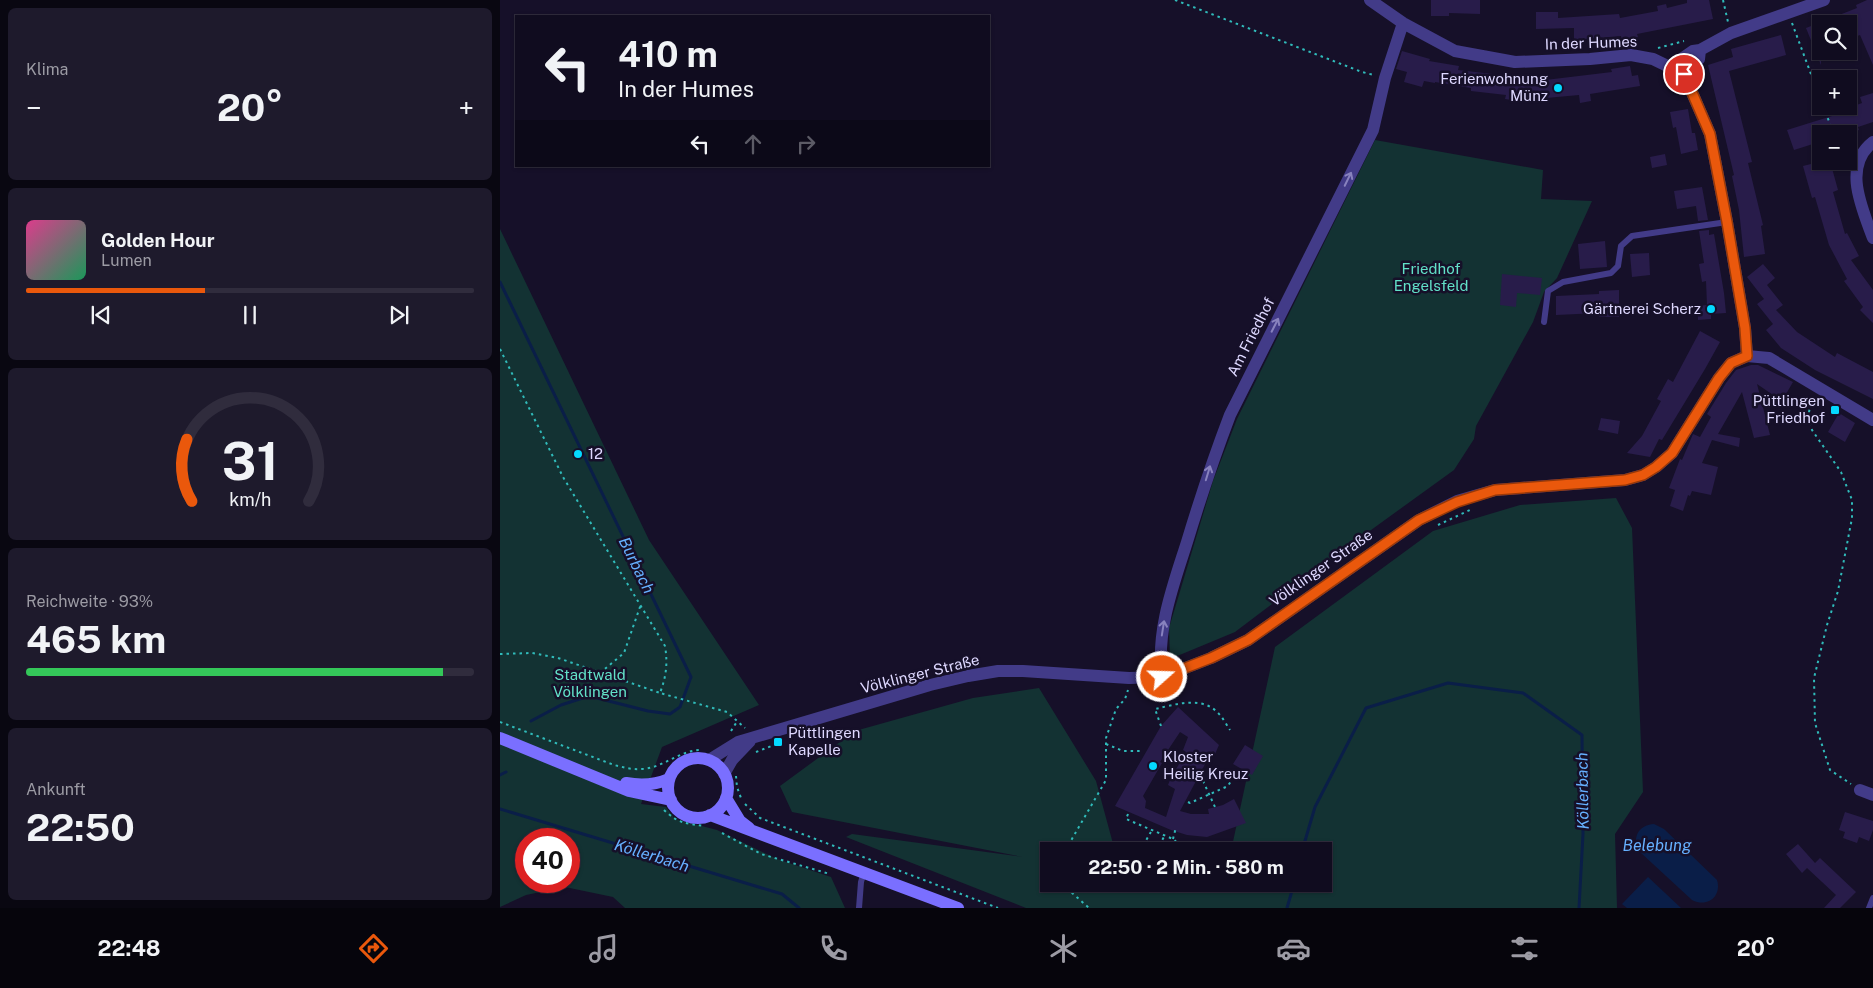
<!DOCTYPE html>
<html lang="de">
<meta charset="utf-8">
<style>
:root{--surface:#100c1f;--page:#1e1a2c;--text:#f1f3f6;--muted:#9c9ba4;--line:#302c3d;--accent:#ea580c}
body{margin:0;font-family:"Public Sans",sans-serif;background:var(--page);color:var(--text);height:100vh;display:flex;flex-direction:column;font-size:19px;white-space:nowrap}
*{box-sizing:border-box;margin:0}
p{font-size:16px;color:var(--muted)}
.icon{flex:none;width:28px;height:28px;fill:none;stroke:currentColor;stroke-width:2;stroke-linecap:round;stroke-linejoin:round}
.map{position:relative;flex:1;overflow:hidden}
.sheet{display:flex;flex-direction:column;gap:8px;padding:8px;background:#090711;width:500px}
.sheet>*{flex:none}
.guide{position:absolute;left:15px;top:15px;width:475px;height:152px;border-radius:0px;box-shadow:0 1px 4px #0004,0 0 0 1px var(--line);background:#100c1f;color:var(--text);overflow:hidden}
.controls{position:absolute;left:1312px;top:15px;display:grid;gap:10px}
.controls a{display:grid;place-items:center;width:45px;height:45px;border-radius:0px;background:var(--surface);box-shadow:0 1px 4px #0004,0 0 0 1px var(--line);font-size:25px}
.speed{position:absolute;left:15px;top:828px;display:flex;gap:10px;font-size:25px;font-weight:700;text-align:center}
.speed>*{display:grid;place-content:center;width:65px;height:65px;border-radius:50%;background:var(--surface);box-shadow:0 1px 4px #0004,0 0 0 1px var(--line);line-height:1}
.speed .limit{border:8px solid #d22;background:#fff;color:#111}
.pin{position:absolute;display:grid;place-items:center;width:42px;height:42px;color:#fff;margin:-21px;border:2px solid #fff;border-radius:50%;box-shadow:0 1px 5px #0007}
.me{position:absolute;width:55px;margin:-28px;rotate:70deg;stroke-linejoin:round;filter:drop-shadow(0 0 4px #0008)}
.turn{display:flex;align-items:center;gap:18px;height:105px;padding:0 20px;font-size:22px}
.turn .icon{width:65px;height:65px;stroke-width:2.5}
.turn b{display:block;font-size:35px;line-height:42px}
.lanes{display:flex;align-items:center;height:48px;padding:0 20px;background:#0003;justify-content:center;gap:25px;direction:ltr}
.lanes .off{opacity:.35}
.big{font-size:38px;font-weight:700;line-height:1.1}
.sheet .tile{flex:1;display:flex;flex-direction:column;justify-content:center;gap:8px;min-width:0;padding:0 18px;border-radius:8px;background:var(--page)}
.sheet .dial{align-items:center;gap:0}
.dial svg{height:130px;overflow:visible;fill:none;stroke:var(--line);stroke-width:7;stroke-linecap:round;text-anchor:middle}
.dial text{fill:var(--text);stroke:none}
.song{display:flex;align-items:center;gap:15px}
.cover{width:60px;height:60px;border-radius:8px;background:linear-gradient(135deg,hsl(330 70% 55%),hsl(150 70% 35%))}
.played{height:5px;border-radius:2px;background:linear-gradient(90deg,var(--accent) 40%,var(--line) 40%)}
.keys{display:flex;justify-content:space-around;direction:ltr}
.heat{display:flex;justify-content:space-between;align-items:center;font-size:28px;direction:ltr}
.charge{height:8px;border-radius:4px;background:linear-gradient(90deg,#34c759 93%,var(--line) 0)}
.trip{position:absolute;left:540px;top:842px;width:292px;height:50px;border-radius:0px;background:var(--surface);box-shadow:0 1px 4px #0004,0 0 0 1px var(--line);font-weight:700;line-height:50px;text-align:center}
.dock{display:flex;height:80px;justify-content:space-around;align-items:center;background:#06050c;color:var(--muted)}
.dock .icon{width:35px;height:35px}
.dock .selected{color:var(--accent)}
.dock b{font-size:22px;color:var(--text)}
main{display:flex;flex:1;min-height:0}
.map>svg:first-child{display:block}
</style>
<main>
<section class="sheet">
<div class="tile"><p>Klima</p>
<div class="heat"><a>−</a><b class="big">20°</b><a>+</a></div>
</div>
<div class="tile">
<div class="song"><i class="cover"></i><div><b>Golden Hour</b><p>Lumen</p></div></div>
<div class="played"></div>
<div class="keys"><svg class="icon" aria-label="previous" viewBox="0 0 24 24"><path d="M18 5L8 12l10 7zM5 5v14"/></svg><svg class="icon" aria-label="pause" viewBox="0 0 24 24"><path d="M8 5v14M16 5v14"/></svg><svg class="icon" aria-label="next" viewBox="0 0 24 24"><path d="M6 5l10 7-10 7zM19 5v14"/></svg></div>
</div>
<div class="tile dial"><svg viewBox="0 0 100 80">
<path d="M14 69A42 42 0 1 1 86 69"/>
<path d="M14 69A42 42 0 0 1 11 31" stroke="#ea580c"/>
<text x="50" y="56" font-size="32" font-weight="700">31</text>
<text x="50" y="72" font-size="11">km/h</text>
</svg></div>
<div class="tile"><p>Reichweite · 93%</p><b class="big">465 km</b><div class="charge"></div></div>
<div class="tile"><p>Ankunft</p><b class="big">22:50</b></div>
</section>
<div class="map">
<svg width="1373" height="908" viewBox="0 0 1373 908">
<rect width="100%" height="100%" fill="#161029"/>
<path fill="#133233" fill-rule="evenodd" d="M 875,140 L 1043,170 L 1041,199 L 1092,201 L 1057,278 L 1044,292 L 1033,322 L 976,426 L 974,439 L 954,470 L 842,551 L 735,632 L 670,659 L 669,628 L 713,481 L 737,419 Z
M 0,229 L 149,540 L 259,705 L 162,747 L 141,804 L 166,807 L 175,819 L 217,830 L 277,859 L 331,877 L 345,908 L 125,908 L 113,897 L 65,887 L 26,895 L 0,907 ZM 26,839 L 69,839 L 69,881 L 26,881 Z
M 1116,498 L 1132,528 L 1143,792 L 1115,834 L 1117,908 L 526,908 L 346,837 L 352,834 L 523,857 L 292,812 L 280,786 L 355,731 L 473,698 L 539,688 L 596,781 L 615,851 L 549,851 L 549,884 L 824,884 L 824,851 L 731,851 L 775,647 L 933,531 L 1020,505 Z"/>
<path fill="#0a1e48" d="M 1154,824 L 1164,829 L 1217,880 C 1222,896 1208,908 1192,900 L 1140,852 C 1131,839 1138,825 1154,824 Z
M 1148,877 L 1181,908 L 1127,908 L 1122,904 Z"/>
<g fill="none" stroke-linecap="round" stroke-linejoin="round">
<path stroke="#0a1e48" stroke-width="3" d="M 0,282 L 191,677 L 180,707 L 170,714 L 148,711 L 89,696 L 61,705 L 31,721
M 0,775 L 6,772
M 0,809 L 282,894 L 299,908
M 802,851 L 815,807 L 866,708 L 948,683 L 1023,693 L 1082,735 L 1083,834 L 1079,908
M 787,908 L 794,884"/>
</g>
<path fill="#281c4a" fill-rule="evenodd" d="M 931,0 L 980,0 L 980,14 L 949,13 L 949,16 L 931,16 Z
M 1187,0 L 1209,0 L 1213,19 L 1137,34 L 1138,37 L 1122,41 L 1121,36 L 1074,40 L 1074,28 L 1036,29 L 1036,12 L 1058,12 L 1058,18 L 1119,14 L 1120,18 L 1158,11 L 1157,6 L 1166,4 L 1167,8 L 1187,3 Z
M 1367,0 L 1373,0 L 1373,65 L 1360,35 L 1349,39 L 1349,24 L 1321,24 L 1321,65 L 1306,28 L 1357,8 L 1356,5 Z
M 1281,35 L 1286,55 L 1229,71 L 1252,162 L 1248,163 L 1263,225 L 1261,226 L 1265,254 L 1244,257 L 1239,210 L 1232,176 L 1234,175 L 1208,65 L 1233,57 L 1231,49 Z
M 902,51 L 930,59 L 929,61 L 959,66 L 958,70 L 1037,79 L 1037,81 L 1112,72 L 1111,69 L 1130,66 L 1132,76 L 1138,75 L 1140,86 L 1090,94 L 1091,101 L 1080,103 L 1079,95 L 1035,99 L 1034,103 L 1005,99 L 1006,95 L 971,91 L 971,88 L 935,82 L 935,83 L 924,81 L 922,87 L 904,82 L 907,72 L 896,69 Z
M 1373,93 L 1373,122 L 1358,127 L 1359,130 L 1348,134 L 1321,134 L 1321,161 L 1330,161 L 1338,190 L 1333,192 L 1345,234 L 1347,233 L 1359,256 L 1351,260 L 1373,290 L 1373,323 L 1360,310 L 1363,307 L 1344,281 L 1347,279 L 1329,245 L 1315,197 L 1312,198 L 1303,166 L 1319,162 L 1313,144 L 1294,150 L 1287,130 L 1332,116 L 1332,114 L 1362,103 L 1360,97 Z
M 1188,109 L 1192,133 L 1195,133 L 1198,150 L 1181,154 L 1176,127 L 1173,128 L 1170,112 Z
M 1165,154 L 1167,165 L 1152,168 L 1150,157 Z
M 1202,187 L 1208,220 L 1198,221 L 1196,206 L 1177,209 L 1174,191 Z
M 1209,230 L 1209,235 L 1214,234 L 1224,293 L 1226,313 L 1211,314 L 1211,319 L 1198,320 L 1198,306 L 1207,305 L 1206,281 L 1202,282 L 1199,264 L 1204,263 L 1199,231 Z
M 1105,241 L 1107,267 L 1080,269 L 1078,244 Z
M 1149,253 L 1150,275 L 1132,277 L 1130,254 Z
M 1263,264 L 1275,278 L 1267,285 L 1283,305 L 1276,310 L 1297,332 L 1335,357 L 1337,353 L 1373,372 L 1373,399 L 1315,370 L 1281,348 L 1266,330 L 1273,324 L 1257,304 L 1264,299 L 1247,277 Z
M 1002,274 L 1042,278 L 1040,295 L 1017,293 L 1016,307 L 1000,305 Z
M 1119,290 L 1119,317 L 1099,317 L 1099,313 L 1056,315 L 1056,296 L 1099,294 L 1099,291 Z
M 1200,331 L 1220,342 L 1205,369 L 1162,440 L 1159,439 L 1150,457 L 1127,453 L 1142,436 L 1161,401 L 1157,399 L 1168,379 L 1173,382 Z
M 1251,365 L 1258,365 L 1293,382 L 1282,401 L 1257,384 L 1270,435 L 1254,438 L 1242,392 L 1218,434 L 1240,438 L 1239,447 L 1212,440 L 1202,463 L 1218,467 L 1211,495 L 1192,491 L 1190,496 L 1188,495 L 1183,511 L 1170,506 L 1175,490 L 1169,488 L 1180,459 L 1182,460 L 1193,434 L 1200,437 L 1211,417 L 1207,414 L 1226,383 L 1236,370 Z
M 1339,413 L 1355,423 L 1345,442 L 1328,432 Z
M 1101,418 L 1120,421 L 1118,434 L 1098,430 Z
M 678,707 L 719,745 L 715,754 L 711,753 L 680,811 L 691,814 L 709,814 L 708,809 L 723,805 L 734,799 L 746,823 L 707,837 L 687,835 L 671,830 L 615,806 L 661,726 ZM 680,732 L 688,737 L 683,750 L 686,752 L 675,771 L 674,770 L 668,785 L 675,789 L 666,817 L 645,808 L 646,801 L 643,796 L 662,763 L 660,762 Z
M 745,745 L 763,756 L 752,775 L 733,764 Z
M 1345,812 L 1373,821 L 1373,830 L 1369,841 L 1359,837 L 1357,843 L 1343,838 L 1345,832 L 1339,830 Z
M 1298,844 L 1315,863 L 1320,858 L 1356,892 L 1340,908 L 1324,908 L 1336,895 L 1307,868 L 1302,873 L 1286,854 Z"/>
<g fill="none" stroke-linecap="round" stroke-linejoin="round">
<path stroke="#30bbba" stroke-width="2" stroke-dasharray="2.5 4" stroke-linecap="butt" d="M 675,0 L 862,72 L 874,75
M 1223,0 L 1228,22
M 1292,23 L 1321,101
M 1158,48 L 1184,41
M 1323,106 L 1334,134
M 0,349 L 63,477 L 165,646 C 168,664 166,677 160,693 L 227,712 L 245,728
M 1312,397 L 1309,412 L 1312,430 L 1341,472 L 1352,500 L 1352,518 L 1338,591 L 1327,625 L 1314,678 L 1315,723 L 1330,770 L 1351,784
M 938,525 L 970,510
M 0,654 L 32,653 L 58,658 L 160,693
M 100,673 L 124,653 L 141,604
M 0,722 L 114,765 C 123,767 132,770 142,769 C 163,768 180,750 201,750
M 661,726 L 655,709 C 673,705 700,696 716,711 C 722,716 726,724 730,730
M 231,731 L 238,720
M 606,744 L 623,751 L 642,751
M 256,752 L 282,742
M 236,776 L 237,787 L 241,798
M 703,781 L 715,807
M 688,802 L 690,803 L 728,786 L 731,781
M 245,804 L 260,818 L 498,908
M 164,810 C 179,824 185,823 204,826
M 628,814 L 626,819 L 673,839 L 680,845 L 700,849 L 726,848
M 222,833 L 261,854 L 330,874
M 673,839 L 676,827
M 565,851 L 606,780 L 606,738 L 616,709 L 625,699 L 628,690
M 640,851 L 652,830
M 656,851 L 665,835
M 562,884 L 589,908"/>
<path stroke="#423b88" stroke-width="6" d="M 1044,322 L 1048,291 L 1063,282 L 1111,273 L 1118,266 L 1121,246 L 1132,236 L 1227,222
M 359,908 L 361,882 L 364,872
M 1369,908 L 1373,898"/>
<path stroke="#423b88" stroke-width="12" d="M 870,0 L 903,23 L 955,51 L 1015,62 L 1090,59 L 1131,55 L 1153,59 L 1184,74 L 1210,134 L 1227,222 L 1245,328 L 1247,356
M 1170,67 L 1193,51 L 1200,50 L 1231,33 L 1324,0
M 1184,74 L 1199,59 L 1200,50
M 1373,142 C 1342,166 1362,208 1373,238
M 662,677 C 656,630 673,586 687,542 C 700,499 714,457 730,415 L 873,130 L 885,78 L 903,23
M 1360,790 L 1373,795"/>
<path stroke="#423b88" stroke-width="12" d="M 209,760 L 238,742 L 430,685 L 468,676 L 498,671 L 523,671 L 629,678 L 662,677 L 711,658 L 748,640 L 919,520 L 957,501 L 995,490 L 1125,480 L 1143,475 L 1156,467 L 1172,453 L 1219,378 L 1231,363 L 1247,356 L 1269,358 L 1373,420
M 224,774 L 232,760 L 250,741"/>
<path stroke="#7a6fff" stroke-width="12" d="M 0,738 L 129,791 L 171,800
M168 788a30 30 0 1 1 60 0a30 30 0 1 1-60 0Z
M 126,783 C 141,786 155,785 169,779
M 226,798 L 240,821 L 249,828
M 210,815 L 458,908"/>
</g>
<defs><path id="oneway-shaft" d="M-6 0H5M1.5-3L5.5 0L1.5 3" fill="none" stroke-width="1.6" stroke-linecap="round" stroke-linejoin="round" transform="scale(1.25)"/></defs>
<g stroke="#8882be">
<use href="#oneway-shaft" transform="translate(848 179) rotate(-64)"/>
<use href="#oneway-shaft" transform="translate(775 325) rotate(-63)"/>
<use href="#oneway-shaft" transform="translate(708 473) rotate(-73)"/>
<use href="#oneway-shaft" transform="translate(663 628) rotate(-81)"/>
</g>
<g fill="none" stroke-linecap="round" stroke-linejoin="round">
<defs>
<path id="route" d="M 662,677 L 711,658 L 748,640 L 919,520 L 957,502 L 995,490 L 1125,480 L 1143,475 L 1156,467 L 1172,453 L 1219,378 L 1231,363 L 1247,356 L 1245,328 L 1227,222 L 1210,134 L 1184,74"/>
</defs>
<use href="#route" stroke="#983908" stroke-width="12"/>
<use href="#route" stroke="#ea580c" stroke-width="9"/>
</g>
<g fill="#04d9ff" stroke="#161029" stroke-width="2">
<circle cx="1058" cy="88" r="5"/>
<circle cx="1211" cy="309" r="5"/>
<rect x="1330" y="405" width="10" height="10" rx="2.5"/>
<circle cx="78" cy="454" r="5"/>
<rect x="273" y="737" width="10" height="10" rx="2.5"/>
<circle cx="653" cy="766" r="5"/>
</g>
<g text-anchor="middle" stroke-width="5" stroke-linejoin="round" paint-order="stroke">
<g font-size="15" fill="#ded8ff" stroke="#161029">
<text transform="translate(1091 43) rotate(-2)" y="5">In der Humes</text>
<text transform="translate(751 337) rotate(-63)" y="5">Am Friedhof</text>
<text transform="translate(821 568) rotate(-35)" y="5">Völklinger Straße</text>
<text transform="translate(420 674) rotate(-14)" y="5">Völklinger Straße</text>
</g>
<g font-size="15" fill="#ded8ff" stroke="#161029" text-anchor="end">
<text x="1048" y="84">Ferienwohnung<tspan x="1048" dy="17">Münz</tspan></text>
<text x="1201" y="314">Gärtnerei Scherz</text>
<text x="1325" y="406">Püttlingen<tspan x="1325" dy="17">Friedhof</tspan></text>
<text x="88" y="459" text-anchor="start">12</text>
<text x="288" y="738" text-anchor="start">Püttlingen<tspan x="288" dy="17">Kapelle</tspan></text>
<text x="663" y="762" text-anchor="start">Kloster<tspan x="663" dy="17">Heilig Kreuz</tspan></text>
</g>
<g font-size="15" fill="#62e1c8" stroke="#161029">
<text x="931" y="274">Friedhof<tspan x="931" dy="17">Engelsfeld</tspan></text>
<text x="90" y="680">Stadtwald<tspan x="90" dy="17">Völklingen</tspan></text>
</g>
<g font-size="16" font-style="italic" fill="#66b0ff" stroke="#161029">
<text transform="translate(137 565) rotate(64)" y="6">Burbach</text>
<text transform="translate(1082 791) rotate(-91)" y="6">Köllerbach</text>
<text x="1157" y="851">Belebung</text>
<text transform="translate(152 855) rotate(17)" y="6">Köllerbach</text>
</g>
</g>
</svg>
<div class="controls">
<a><svg class="icon" aria-label="search" viewBox="0 0 24 24"><circle cx="10" cy="10" r="6"/><path d="M15 15l6 6"/></svg></a>
<a>+</a>
<a>−</a>
</div>
<div class="speed"><div class="limit">40</div></div>
<div class="pin" style="left:1184px;top:74px;background:#d93025"><svg class="icon" aria-label="arrive" viewBox="0 0 24 24"><path d="M6 21V4h12l-3 4 3 4H6"/></svg></div>
<svg class="me" style="left:662px;top:677px" viewBox="-20 -20 40 40"><circle r="17" fill="#ea580c" stroke="#fff" stroke-width="3"/><path d="M0-11L8 9 0 5-8 9z" fill="#fff"/></svg>
<div class="trip">22:50 · 2 Min. · 580 m</div>
<div class="guide">
<div class="turn"><svg class="icon" aria-label="left" viewBox="0 0 24 24"><path d="M17 20v-9H6M10 6l-5 5 5 5"/></svg><div><b>410 m</b>In der Humes</div></div>
<div class="lanes"><svg class="icon" aria-label="left" viewBox="0 0 24 24"><path d="M17 20v-9H6M10 6l-5 5 5 5"/></svg><svg class="icon off" aria-label="ahead" viewBox="0 0 24 24"><path d="M12 20V5M6 11l6-6 6 6"/></svg><svg class="icon off" aria-label="right" viewBox="0 0 24 24"><path d="M7 20v-9h11M14 6l5 5-5 5"/></svg></div>
</div>
</div>
</main>
<nav class="dock">
<b>22:48</b>
<svg class="icon selected" aria-label="directions" viewBox="0 0 24 24"><path d="M12 3l9 9-9 9-9-9zM9 14v-3h6M13 9l2 2-2 2"/></svg>
<svg class="icon" aria-label="music" viewBox="0 0 24 24"><path d="M9 18V5l10-2v13"/><circle cx="6" cy="18" r="3"/><circle cx="16" cy="16" r="3"/></svg>
<svg class="icon" aria-label="phone" viewBox="0 0 24 24"><path d="M5 4h4l2 5-3 2q2 4 5 5l2-3 5 2v4C11 20 4 13 5 4z"/></svg>
<svg class="icon" aria-label="climate" viewBox="0 0 24 24"><path d="M12 3v18M4 7l16 10M4 17L20 7"/></svg>
<svg class="icon" aria-label="car" viewBox="0 0 24 24"><path d="M5 17H2v-5l4-1 3-4h7l3 4 3 1v5h-3M9 17h6M6 11h13"/><circle cx="7" cy="17" r="2"/><circle cx="17" cy="17" r="2"/></svg>
<svg class="icon" aria-label="filters" viewBox="0 0 24 24"><path d="M4 7h16M4 17h16"/><circle cx="9" cy="7" r="2"/><circle cx="15" cy="17" r="2"/></svg>
<b>20°</b>
</nav>
